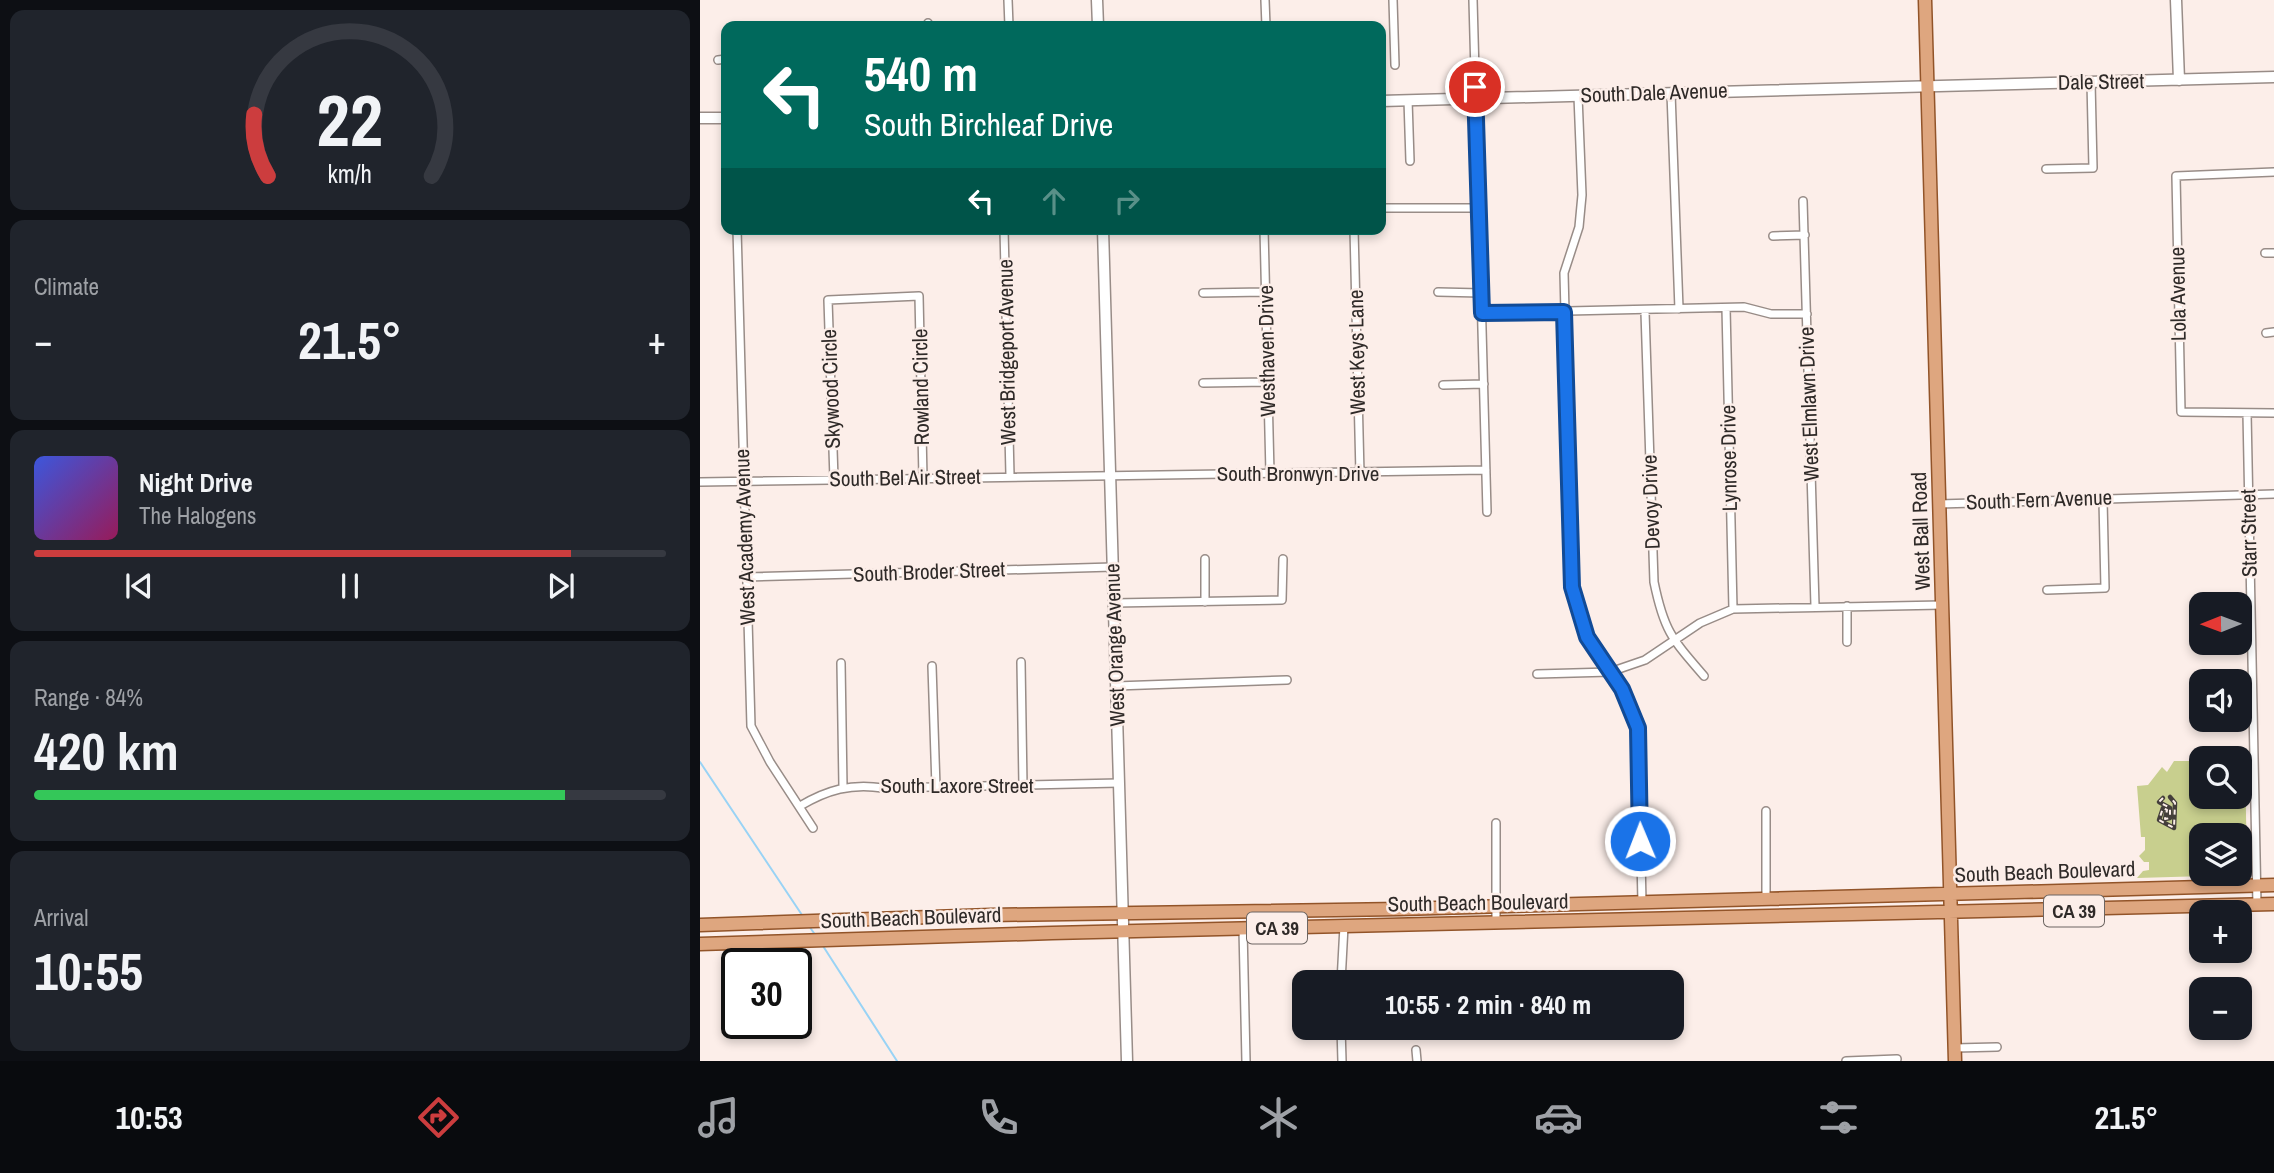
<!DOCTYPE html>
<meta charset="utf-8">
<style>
:root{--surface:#171b24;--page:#20242c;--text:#f1f3f6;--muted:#9ea1a6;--line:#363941;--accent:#cc3d3e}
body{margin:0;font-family:"Archivo Narrow",sans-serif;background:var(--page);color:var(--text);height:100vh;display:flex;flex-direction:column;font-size:26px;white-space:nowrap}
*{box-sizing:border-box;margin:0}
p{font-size:23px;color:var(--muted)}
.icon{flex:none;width:38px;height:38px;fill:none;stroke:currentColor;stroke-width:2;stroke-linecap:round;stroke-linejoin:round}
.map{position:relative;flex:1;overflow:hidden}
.panel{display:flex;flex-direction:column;gap:10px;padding:10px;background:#0d0f14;width:700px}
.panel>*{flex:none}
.top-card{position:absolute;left:21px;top:21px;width:665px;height:214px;border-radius:14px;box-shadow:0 4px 10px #0003;background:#00695c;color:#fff;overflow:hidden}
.needle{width:46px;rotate:269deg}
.tools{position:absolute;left:1489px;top:592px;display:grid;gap:14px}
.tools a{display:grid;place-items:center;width:63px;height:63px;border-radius:14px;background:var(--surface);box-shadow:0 4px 10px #0003;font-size:35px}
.speed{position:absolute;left:21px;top:948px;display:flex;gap:14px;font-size:35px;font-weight:700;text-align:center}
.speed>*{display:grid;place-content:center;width:91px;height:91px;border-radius:50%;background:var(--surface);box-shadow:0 4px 10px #0003;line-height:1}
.speed .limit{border:4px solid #111;border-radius:10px;background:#fff;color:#111}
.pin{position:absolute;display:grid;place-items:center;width:60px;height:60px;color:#fff;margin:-30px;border:4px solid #fff;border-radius:50%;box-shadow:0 2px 7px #0007}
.me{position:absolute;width:77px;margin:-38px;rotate:359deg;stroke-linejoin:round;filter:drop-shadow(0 0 5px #0008)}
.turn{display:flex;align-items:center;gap:24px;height:147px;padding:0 28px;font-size:32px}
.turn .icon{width:91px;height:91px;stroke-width:2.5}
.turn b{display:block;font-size:49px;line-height:60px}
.lanes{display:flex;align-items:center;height:66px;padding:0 28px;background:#0003;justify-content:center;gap:35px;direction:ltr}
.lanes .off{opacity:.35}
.big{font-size:52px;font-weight:700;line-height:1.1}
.panel .widget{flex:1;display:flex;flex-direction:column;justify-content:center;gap:10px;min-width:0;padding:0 24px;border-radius:14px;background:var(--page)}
.panel .dial{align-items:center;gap:0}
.dial svg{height:182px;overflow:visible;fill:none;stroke:var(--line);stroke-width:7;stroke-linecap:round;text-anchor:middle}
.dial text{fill:var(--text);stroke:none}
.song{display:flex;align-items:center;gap:21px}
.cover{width:84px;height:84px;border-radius:10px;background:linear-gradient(135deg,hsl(230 70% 55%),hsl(330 70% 35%))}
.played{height:7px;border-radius:4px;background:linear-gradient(90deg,var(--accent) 85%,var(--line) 85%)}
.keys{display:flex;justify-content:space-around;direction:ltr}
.heat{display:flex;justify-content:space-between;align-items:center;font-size:38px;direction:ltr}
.charge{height:10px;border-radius:5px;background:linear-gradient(90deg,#34c759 84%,var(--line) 0)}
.trip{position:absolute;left:592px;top:970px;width:392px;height:70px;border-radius:14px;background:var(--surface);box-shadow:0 4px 10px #0003;font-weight:700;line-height:70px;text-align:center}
.menu{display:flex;height:112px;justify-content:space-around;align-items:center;background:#090b0e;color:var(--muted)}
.menu .icon{width:49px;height:49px}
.menu .on{color:var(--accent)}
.menu b{font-size:32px;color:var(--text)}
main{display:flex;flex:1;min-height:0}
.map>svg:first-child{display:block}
</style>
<main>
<section class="panel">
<div class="widget dial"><svg viewBox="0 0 100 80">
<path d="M14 69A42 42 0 1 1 86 69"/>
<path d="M14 69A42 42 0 0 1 8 42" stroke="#cc3d3e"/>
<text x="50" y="56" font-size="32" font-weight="700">22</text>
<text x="50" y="72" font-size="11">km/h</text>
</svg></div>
<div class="widget"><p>Climate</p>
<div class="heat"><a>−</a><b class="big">21.5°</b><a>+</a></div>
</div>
<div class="widget">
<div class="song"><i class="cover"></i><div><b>Night Drive</b><p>The Halogens</p></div></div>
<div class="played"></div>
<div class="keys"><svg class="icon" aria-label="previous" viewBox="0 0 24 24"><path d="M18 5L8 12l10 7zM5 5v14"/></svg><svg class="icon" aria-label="pause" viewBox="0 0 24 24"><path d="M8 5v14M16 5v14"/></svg><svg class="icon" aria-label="next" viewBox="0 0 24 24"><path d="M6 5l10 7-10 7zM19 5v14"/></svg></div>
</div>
<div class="widget"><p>Range · 84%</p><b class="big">420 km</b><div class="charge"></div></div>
<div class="widget"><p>Arrival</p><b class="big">10:55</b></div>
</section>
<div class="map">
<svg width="1574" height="1061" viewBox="0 0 1574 1061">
<rect width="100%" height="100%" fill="#fceee9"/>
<path fill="#c8cf8e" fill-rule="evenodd" d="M 1540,760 L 1545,760 L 1547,868 L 1540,875 L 1437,878 L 1443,871 L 1449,870 L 1449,862 L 1444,862 L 1439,856 L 1445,850 L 1445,837 L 1441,837 L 1437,786 L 1448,785 L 1462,767 L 1467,772 L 1474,761 L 1501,761 L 1502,796 L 1540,796 ZM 1502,835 L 1540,835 L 1540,873 L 1502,873 Z"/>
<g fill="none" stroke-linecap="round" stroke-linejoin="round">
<path stroke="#99d3f5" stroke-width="2" d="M 0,762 L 102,915
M 109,926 L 116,936
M 123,946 L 197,1061"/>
<defs>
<path id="street" d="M 308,0 L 309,26
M 565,0 L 566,26
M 693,0 L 695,65
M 773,0 L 787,512
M 228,23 L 228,26
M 18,60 L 26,59
M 971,93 L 979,309
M 878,96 L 882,195 L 879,227 L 864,273 L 872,587 L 887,637 L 922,689 L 938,728 L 942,902
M 708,100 L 710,161
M 1346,169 L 1393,168 L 1391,82
M 1574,172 L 1476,176 L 1481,412 L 1574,413
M 1103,201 L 1115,606
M 681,208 L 779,208
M 37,229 L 51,726 L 70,762 L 113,828
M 304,229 L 310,475
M 564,229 L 570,473
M 654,229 L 660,474
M 1073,236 L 1105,235
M 1565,253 L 1574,253
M 738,292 L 781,293
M 503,293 L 565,292
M 1026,308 L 1033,609
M 945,312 L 954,582 C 964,631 972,639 1004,676
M 782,313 L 1044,307 L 1071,314 L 1107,314
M 1566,333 L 1574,332
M 503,383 L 568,382
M 743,385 L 784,384
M 1547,413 L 1557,905
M 134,479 L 128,300 L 219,296 L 223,478
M 0,482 L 786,470
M 1239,504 L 1574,494
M 505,559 L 505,602
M 46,577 L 413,567
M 1347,590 L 1405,588 L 1403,500
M 414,603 L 582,600 L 583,559
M 1147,606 L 1147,642
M 321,662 L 323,786
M 141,663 L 143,787
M 232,666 L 236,787
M 837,674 L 910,672 L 945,660 L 1000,623 L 1033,609 L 1242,605
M 416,686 L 587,680
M 100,806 C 127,790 151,783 183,788 L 419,783
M 1066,811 L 1066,897
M 796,823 L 796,922
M 543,929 L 546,1061
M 641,982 L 644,926
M 641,1027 L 642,1061
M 1255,1048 L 1297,1047
M 716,1050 L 717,1061
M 1146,1061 L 1197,1059"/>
<path id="secondary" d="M 397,0 L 398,26
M 1476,0 L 1479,80
M 681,101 L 1574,77
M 0,118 L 26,118
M 403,229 L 427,1061"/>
<path id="primary" d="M 1225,0 L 1255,1061
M 0,925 L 291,915 L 700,909 L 1574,885
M 0,944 L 352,933 L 1574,904"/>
</defs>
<use href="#street" stroke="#988c87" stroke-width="10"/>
<use href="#secondary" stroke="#988c87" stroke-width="13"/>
<use href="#primary" stroke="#925429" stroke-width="15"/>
<use href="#street" stroke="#fff" stroke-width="7"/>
<use href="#secondary" stroke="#fff" stroke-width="10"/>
<use href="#primary" stroke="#dea67f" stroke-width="12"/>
<defs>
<path id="rail" d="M 1463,798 L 1459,802 L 1470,808 L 1470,818 L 1465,819 L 1467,810 L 1463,808 L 1459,820 L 1474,828 L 1475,803 L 1470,797"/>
</defs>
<use href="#rail" stroke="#443e3b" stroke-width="4.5"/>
<use href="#rail" stroke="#fceee9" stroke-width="2" stroke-dasharray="5" stroke-linecap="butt"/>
</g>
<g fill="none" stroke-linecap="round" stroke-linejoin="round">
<defs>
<path id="route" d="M 775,87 L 782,313 L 864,312 L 872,587 L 887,637 L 922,689 L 938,728 L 940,841"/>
</defs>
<use href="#route" stroke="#114b97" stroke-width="18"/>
<use href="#route" stroke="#1a73e8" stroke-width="12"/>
</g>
<g text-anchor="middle" stroke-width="5" stroke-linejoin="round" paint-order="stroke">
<g fill="#fceee9" stroke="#6c6562" stroke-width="2">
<rect x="1344" y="895.5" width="60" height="31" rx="5"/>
<rect x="547" y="912.5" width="60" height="31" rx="5"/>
</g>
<g font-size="19" font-weight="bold" fill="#2f2a28">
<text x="1374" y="918">CA 39</text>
<text x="577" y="935">CA 39</text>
</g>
<g font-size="21" fill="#2f2a28" stroke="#fceee9">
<text transform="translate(1401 82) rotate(-1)" y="7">Dale Street</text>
<text transform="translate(954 93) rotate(-2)" y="7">South Dale Avenue</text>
<text transform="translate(1478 294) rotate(-91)" y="7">Lola Avenue</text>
<text transform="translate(567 351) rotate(-91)" y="7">Westhaven Drive</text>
<text transform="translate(307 352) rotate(-91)" y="7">West Bridgeport Avenue</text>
<text transform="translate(657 352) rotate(-91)" y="7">West Keys Lane</text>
<text transform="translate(221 387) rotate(-91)" y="7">Rowland Circle</text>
<text transform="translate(131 389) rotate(-92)" y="7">Skywood Circle</text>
<text transform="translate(1109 404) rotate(-92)" y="7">West Elmlawn Drive</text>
<text transform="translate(1029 458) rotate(-91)" y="7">Lynrose Drive</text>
<text x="598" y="481">South Bronwyn Drive</text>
<text transform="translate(205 478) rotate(-1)" y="7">South Bel Air Street</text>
<text transform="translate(1339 500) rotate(-2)" y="7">South Fern Avenue</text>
<text transform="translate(951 502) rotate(-92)" y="7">Devoy Drive</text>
<text transform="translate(1221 531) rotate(-92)" y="7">West Ball Road</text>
<text transform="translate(1549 533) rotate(-91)" y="7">Starr Street</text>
<text transform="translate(45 537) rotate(-92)" y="7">West Academy Avenue</text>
<text transform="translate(229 572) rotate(-2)" y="7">South Broder Street</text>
<text transform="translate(415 645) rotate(-92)" y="7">West Orange Avenue</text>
<text x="257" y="793">South Laxore Street</text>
<text transform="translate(1345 872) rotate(-2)" y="7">South Beach Boulevard</text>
<text transform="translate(778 903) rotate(-1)" y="7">South Beach Boulevard</text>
<text transform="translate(211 918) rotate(-2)" y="7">South Beach Boulevard</text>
</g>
</g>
</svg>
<div class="tools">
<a><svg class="needle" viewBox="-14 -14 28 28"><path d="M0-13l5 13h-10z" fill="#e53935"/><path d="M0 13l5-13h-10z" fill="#9ea1a6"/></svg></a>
<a><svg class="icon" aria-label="sound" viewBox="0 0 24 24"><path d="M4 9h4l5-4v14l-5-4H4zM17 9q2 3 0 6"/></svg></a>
<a><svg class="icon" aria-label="search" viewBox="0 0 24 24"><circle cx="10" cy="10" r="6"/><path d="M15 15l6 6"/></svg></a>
<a><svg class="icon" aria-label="layers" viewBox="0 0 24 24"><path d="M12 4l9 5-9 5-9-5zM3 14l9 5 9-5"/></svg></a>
<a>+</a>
<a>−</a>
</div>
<div class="speed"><div class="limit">30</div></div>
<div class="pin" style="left:775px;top:87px;background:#d93025"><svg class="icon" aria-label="arrive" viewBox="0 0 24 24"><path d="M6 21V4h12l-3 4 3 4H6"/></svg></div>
<svg class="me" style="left:940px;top:841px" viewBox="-20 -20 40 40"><circle r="17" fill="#1a73e8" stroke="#fff" stroke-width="3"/><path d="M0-11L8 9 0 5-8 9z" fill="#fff"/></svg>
<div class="trip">10:55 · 2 min · 840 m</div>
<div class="top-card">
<div class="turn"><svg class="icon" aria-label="left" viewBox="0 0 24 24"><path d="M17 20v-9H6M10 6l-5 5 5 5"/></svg><div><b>540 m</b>South Birchleaf Drive</div></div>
<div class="lanes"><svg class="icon" aria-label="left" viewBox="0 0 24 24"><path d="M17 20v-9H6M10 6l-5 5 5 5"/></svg><svg class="icon off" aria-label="ahead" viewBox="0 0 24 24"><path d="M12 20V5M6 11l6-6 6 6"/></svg><svg class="icon off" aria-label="right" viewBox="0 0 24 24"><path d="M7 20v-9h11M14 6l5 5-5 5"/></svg></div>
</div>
</div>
</main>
<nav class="menu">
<b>10:53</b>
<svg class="icon on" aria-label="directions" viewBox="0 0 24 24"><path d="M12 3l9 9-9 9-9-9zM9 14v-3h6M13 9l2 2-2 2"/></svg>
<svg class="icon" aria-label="music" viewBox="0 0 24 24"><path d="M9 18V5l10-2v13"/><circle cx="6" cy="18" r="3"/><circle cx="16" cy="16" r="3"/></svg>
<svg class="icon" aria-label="phone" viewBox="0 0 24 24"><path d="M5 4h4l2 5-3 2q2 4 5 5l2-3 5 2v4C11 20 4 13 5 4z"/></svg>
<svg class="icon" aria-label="climate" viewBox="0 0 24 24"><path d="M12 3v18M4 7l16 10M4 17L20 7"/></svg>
<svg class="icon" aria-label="car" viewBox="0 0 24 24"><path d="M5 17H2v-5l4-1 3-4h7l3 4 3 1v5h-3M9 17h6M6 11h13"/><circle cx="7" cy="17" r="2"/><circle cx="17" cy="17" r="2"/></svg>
<svg class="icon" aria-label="filters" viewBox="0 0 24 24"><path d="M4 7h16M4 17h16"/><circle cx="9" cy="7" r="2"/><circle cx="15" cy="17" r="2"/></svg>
<b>21.5°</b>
</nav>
